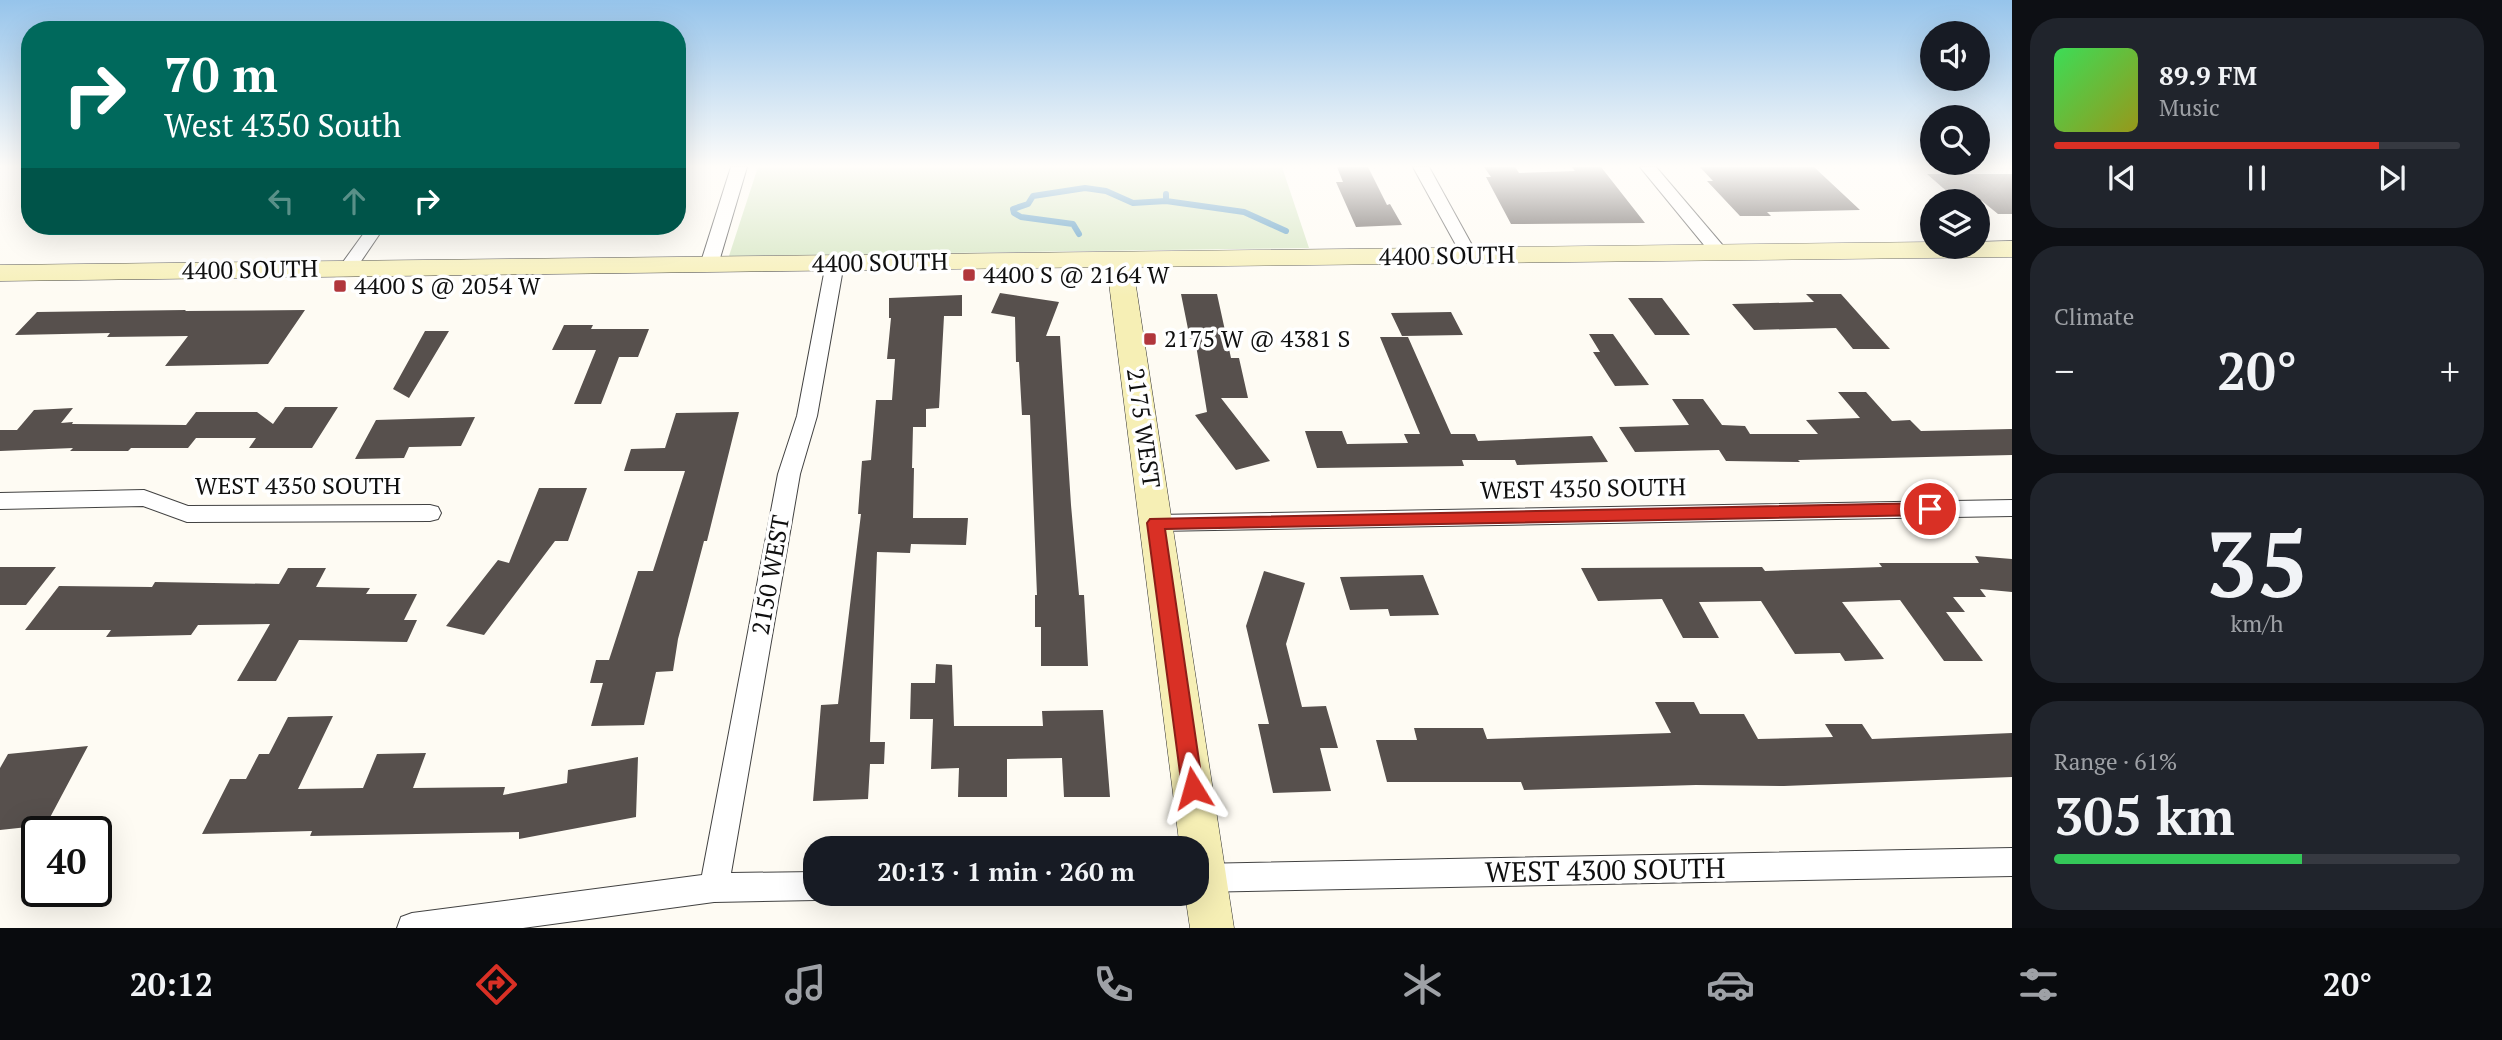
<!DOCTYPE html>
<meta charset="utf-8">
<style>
:root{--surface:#171b24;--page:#20242c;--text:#f1f3f6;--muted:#9ea1a6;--line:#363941;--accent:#d93025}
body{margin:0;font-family:"PT Serif",serif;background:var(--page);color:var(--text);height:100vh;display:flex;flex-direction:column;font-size:26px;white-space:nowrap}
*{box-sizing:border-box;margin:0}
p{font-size:23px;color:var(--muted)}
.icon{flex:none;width:38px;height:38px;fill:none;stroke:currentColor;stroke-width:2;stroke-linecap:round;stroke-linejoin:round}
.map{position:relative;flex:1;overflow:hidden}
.panel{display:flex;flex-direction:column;gap:18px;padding:18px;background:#0d0f14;width:490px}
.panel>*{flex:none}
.banner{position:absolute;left:21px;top:21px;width:665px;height:214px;border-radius:28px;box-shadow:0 7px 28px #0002;background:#00695c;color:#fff;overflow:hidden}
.controls{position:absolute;left:1920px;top:21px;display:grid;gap:14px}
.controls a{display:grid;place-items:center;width:70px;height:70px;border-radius:50%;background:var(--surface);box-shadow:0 7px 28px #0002;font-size:35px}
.speed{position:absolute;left:21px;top:816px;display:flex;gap:14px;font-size:35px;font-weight:700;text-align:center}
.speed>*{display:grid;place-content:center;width:91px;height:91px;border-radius:50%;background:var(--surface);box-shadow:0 7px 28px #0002;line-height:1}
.speed .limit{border:4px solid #111;border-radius:10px;background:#fff;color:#111}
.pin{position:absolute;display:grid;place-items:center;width:60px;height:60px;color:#fff;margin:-30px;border:4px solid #fff;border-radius:50%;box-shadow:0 2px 7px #0007}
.me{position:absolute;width:77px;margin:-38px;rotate:352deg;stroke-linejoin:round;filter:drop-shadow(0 0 5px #0008)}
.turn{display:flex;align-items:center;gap:24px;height:147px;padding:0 28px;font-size:32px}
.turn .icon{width:91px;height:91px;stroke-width:2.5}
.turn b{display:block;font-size:49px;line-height:60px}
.lanes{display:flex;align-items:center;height:66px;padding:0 28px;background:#0003;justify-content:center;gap:35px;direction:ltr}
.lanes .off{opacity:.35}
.big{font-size:52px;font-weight:800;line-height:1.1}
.panel .card{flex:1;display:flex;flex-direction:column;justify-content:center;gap:10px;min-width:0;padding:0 24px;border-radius:28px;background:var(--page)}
.panel .dial{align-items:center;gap:0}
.dial b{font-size:91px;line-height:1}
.song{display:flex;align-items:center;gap:21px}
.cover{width:84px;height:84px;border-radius:10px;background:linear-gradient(135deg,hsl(130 70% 55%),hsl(60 70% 35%))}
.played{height:7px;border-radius:4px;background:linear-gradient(90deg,var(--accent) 80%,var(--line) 80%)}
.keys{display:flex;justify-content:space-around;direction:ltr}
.heat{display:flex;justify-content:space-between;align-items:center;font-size:38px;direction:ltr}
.charge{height:10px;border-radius:5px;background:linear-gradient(90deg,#34c759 61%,var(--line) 0)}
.trip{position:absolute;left:803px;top:836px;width:406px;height:70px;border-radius:28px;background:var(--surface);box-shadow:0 7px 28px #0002;font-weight:800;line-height:70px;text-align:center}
.menu{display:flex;height:112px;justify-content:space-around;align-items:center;background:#090b0e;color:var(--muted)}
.menu .icon{width:49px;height:49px}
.menu .on{color:var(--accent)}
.menu b{font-size:32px;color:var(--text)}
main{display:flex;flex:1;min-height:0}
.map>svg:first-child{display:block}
</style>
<main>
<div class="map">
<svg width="2012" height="928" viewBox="0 0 2012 928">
<rect width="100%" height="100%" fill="#fefbf3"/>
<path fill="#d3e5bf" d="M 758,167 L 1282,167 L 1309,248 L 729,256 Z"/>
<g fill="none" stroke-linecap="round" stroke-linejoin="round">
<path stroke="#4b92bf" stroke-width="6" d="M 1166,201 L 1244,212 L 1286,231
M 1079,234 L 1073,224 L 1021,217 L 1014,213 L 1013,209 L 1028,204 L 1033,196 L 1085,188 L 1106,191 L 1133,203 L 1166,201 L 1166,194"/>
</g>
<path fill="#57504d" d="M 1337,167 L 1368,167 L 1387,205 L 1390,204 L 1402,225 L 1356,227 L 1336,182 L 1343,182 Z
M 1484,167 L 1515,167 L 1519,173 L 1575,171 L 1572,167 L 1601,167 L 1645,223 L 1511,224 L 1486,177 L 1491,177 Z
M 1700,167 L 1814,167 L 1860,210 L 1767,212 L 1771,216 L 1740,216 L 1707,181 L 1713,181 Z
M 1927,174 L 2012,174 L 2012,214 L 1998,214 L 1982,201 L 1958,201 Z
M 1000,293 L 1059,302 L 1046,336 L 1060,336 L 1071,505 L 1079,595 L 1084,595 L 1088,666 L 1041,666 L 1041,627 L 1035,627 L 1035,595 L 1037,595 L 1030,415 L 1022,415 L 1019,362 L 1016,362 L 1015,317 L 991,313 Z
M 1181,294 L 1217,294 L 1231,358 L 1239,358 L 1248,398 L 1221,398 L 1270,461 L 1236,470 L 1195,415 L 1207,412 L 1195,339 L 1190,339 Z
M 1806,294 L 1841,294 L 1890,349 L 1853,349 L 1836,328 L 1754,330 L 1732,304 L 1814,302 Z
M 962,295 L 962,316 L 944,316 L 939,408 L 926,409 L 926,427 L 913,427 L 912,468 L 914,468 L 913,518 L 968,518 L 966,545 L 911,544 L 910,553 L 877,552 L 870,742 L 885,742 L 884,764 L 870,764 L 868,799 L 813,801 L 821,705 L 838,704 L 861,514 L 858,514 L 862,461 L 871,460 L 876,400 L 892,400 L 895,359 L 887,359 L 891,318 L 889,318 L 889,298 Z
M 1628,298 L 1662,298 L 1690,335 L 1655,335 Z
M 186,310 L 185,311 L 305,310 L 268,364 L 165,366 L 188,336 L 107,337 L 110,333 L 15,335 L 37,312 Z
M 1451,312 L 1463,335 L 1402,336 L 1391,313 Z
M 564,325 L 593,325 L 591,329 L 649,329 L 638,357 L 619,357 L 601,404 L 574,404 L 596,350 L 552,350 Z
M 425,331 L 449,331 L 409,398 L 393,389 Z
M 1589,334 L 1613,334 L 1649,385 L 1615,386 L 1593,352 L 1600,352 Z
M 1380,337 L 1408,337 L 1451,434 L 1475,434 L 1478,441 L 1592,436 L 1608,462 L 1517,465 L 1515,460 L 1462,460 L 1464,466 L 1317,468 L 1305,431 L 1342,431 L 1347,444 L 1408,443 L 1404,434 L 1420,434 Z
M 1838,392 L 1866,392 L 1892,421 L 1910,420 L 1921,431 L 2012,429 L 2012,455 L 1798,460 L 1800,462 L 1726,461 L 1719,450 L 1635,452 L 1619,427 L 1689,425 L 1672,399 L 1703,399 L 1722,425 L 1745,426 L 1750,434 L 1818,434 L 1806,420 L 1860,418 Z
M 285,407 L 338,407 L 312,448 L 249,448 L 256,438 L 196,438 L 188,448 L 131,448 L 128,451 L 70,451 L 73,448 L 0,451 L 0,430 L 17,430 L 34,410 L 73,408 L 61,423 L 73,422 L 72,424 L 186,425 L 196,412 L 257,412 L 273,424 Z
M 739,412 L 707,541 L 704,541 L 678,639 L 673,671 L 656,672 L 644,725 L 591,726 L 603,683 L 590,683 L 596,660 L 609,660 L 638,571 L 653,571 L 685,471 L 624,471 L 631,449 L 665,448 L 676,413 Z
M 475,417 L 461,446 L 409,447 L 404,458 L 355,459 L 376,420 Z
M 539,488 L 587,488 L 568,541 L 555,541 L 484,635 L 446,626 L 498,560 L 509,563 Z
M 1975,556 L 2012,559 L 2012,592 L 1980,589 L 1986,597 L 1953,597 L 1965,612 L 1946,612 L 1983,661 L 1944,661 L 1900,600 L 1842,602 L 1884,659 L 1845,661 L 1840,653 L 1795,654 L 1761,601 L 1699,602 L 1719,638 L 1683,638 L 1662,599 L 1598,601 L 1581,568 L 1762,567 L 1765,571 L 1882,567 L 1879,563 L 1979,563 Z
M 0,567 L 56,567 L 26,605 L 0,605 Z
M 288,568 L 326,568 L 316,587 L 370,588 L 366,594 L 417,594 L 404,620 L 417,620 L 407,642 L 299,640 L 276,681 L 237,681 L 270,624 L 198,625 L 191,635 L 106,637 L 111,630 L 25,630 L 59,586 L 152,587 L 155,582 L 279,584 Z
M 1264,571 L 1305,583 L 1286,644 L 1302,707 L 1326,706 L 1338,748 L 1320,748 L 1331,791 L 1273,793 L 1258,724 L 1269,724 L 1246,626 Z
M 1423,575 L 1439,615 L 1390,616 L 1388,609 L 1350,610 L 1340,577 Z
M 936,664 L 952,665 L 954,726 L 1043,726 L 1042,711 L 1103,710 L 1110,797 L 1064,797 L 1062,758 L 1007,759 L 1007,797 L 958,797 L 959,768 L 931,769 L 933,719 L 910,719 L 911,683 L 935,683 Z
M 1655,702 L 1694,702 L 1700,714 L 1744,714 L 1758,739 L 1833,737 L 1825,724 L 1862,724 L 1872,739 L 2012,733 L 2012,777 L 1784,786 L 1696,785 L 1524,790 L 1521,782 L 1387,782 L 1376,740 L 1417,740 L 1414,728 L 1483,728 L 1487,739 L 1671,733 Z
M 333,716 L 298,789 L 363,788 L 377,754 L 426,753 L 413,788 L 505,787 L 503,795 L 567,783 L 568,770 L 638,757 L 636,817 L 519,839 L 519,832 L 310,836 L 312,831 L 202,834 L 230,779 L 246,779 L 259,754 L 269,754 L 288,717 Z
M 88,746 L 46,825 L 0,830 L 0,768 L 8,754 Z"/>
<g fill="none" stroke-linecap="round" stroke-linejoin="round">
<defs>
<path id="street" d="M 731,167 L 747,167 L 718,265 L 709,270 L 700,265 Z
M 1413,167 L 1429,167 L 1478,256 L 1476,260 L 1464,260 L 1462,256 Z
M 1640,167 L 1656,167 L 1725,248 L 1727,252 L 1725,256 L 1713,256 Z
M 369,226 L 385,226 L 353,273 L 341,273 L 338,269 Z
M 835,258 L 844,263 L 817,416 L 800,474 L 731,873 L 816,872 L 816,894 L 826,896 L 816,900 L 714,902 L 523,928 L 397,928 L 401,917 L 412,913 L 702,875 L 778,474 L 797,416 L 826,263 Z
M 144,490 L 188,506 L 430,505 L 438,507 L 441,513 L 438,519 L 430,521 L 187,522 L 143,506 L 0,509 L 0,493 Z
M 2012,500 L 2012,516 L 1156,531 L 1148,529 L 1145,523 L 1148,517 L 1156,515 Z
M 2012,848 L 2012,876 L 1197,892 L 1197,864 Z"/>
<path id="secondary" d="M 2012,241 L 2012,257 L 1133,267 L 1234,928 L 1190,928 L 1185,894 L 1197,894 L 1197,849 L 1180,849 L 1107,267 L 0,281 L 0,265 L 1932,242 L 1932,247 L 1978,247 L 1978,242 Z"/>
</defs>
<use href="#street" stroke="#424242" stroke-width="2"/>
<use href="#secondary" stroke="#313131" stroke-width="1"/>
<use href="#street" fill="#fff" fill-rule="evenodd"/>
<use href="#secondary" fill="#f6efb5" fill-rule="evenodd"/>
</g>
<linearGradient id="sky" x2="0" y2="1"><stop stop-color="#96c4eb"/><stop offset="0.56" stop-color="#fffdfa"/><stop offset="1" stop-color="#fffdfa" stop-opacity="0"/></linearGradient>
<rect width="2012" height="297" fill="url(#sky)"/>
<path fill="#d93025" stroke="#8d1f18" stroke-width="2" d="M 1930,503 L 1938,509 L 1930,515 L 1165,529 L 1203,788 L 1200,794 L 1193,797 L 1186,794 L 1182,788 L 1147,523 L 1150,519 Z"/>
<g fill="#b1363c" stroke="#fff" stroke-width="2.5">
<rect x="962" y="268" width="14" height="14" rx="3.5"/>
<rect x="333" y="279" width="14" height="14" rx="3.5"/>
<rect x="1143" y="332" width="14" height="14" rx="3.5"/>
</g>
<g text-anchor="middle" stroke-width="7" stroke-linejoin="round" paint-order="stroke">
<g font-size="24" fill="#0f0f0f" stroke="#fff">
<text transform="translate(1447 256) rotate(-1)" y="8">4400 SOUTH</text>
<text transform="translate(880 263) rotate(-1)" y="8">4400 SOUTH</text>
<text transform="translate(250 270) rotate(-1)" y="8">4400 SOUTH</text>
<text transform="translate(1143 428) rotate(82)" y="8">2175 WEST</text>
<text x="298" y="494">WEST 4350 SOUTH</text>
<text transform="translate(1583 489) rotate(-1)" y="8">WEST 4350 SOUTH</text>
<text transform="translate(771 575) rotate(-80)" y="8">2150 WEST</text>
</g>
<g font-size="24" fill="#0f0f0f" stroke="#fff" text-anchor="start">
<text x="983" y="283">4400 S @ 2164 W</text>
<text x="354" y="294">4400 S @ 2054 W</text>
<text x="1164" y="347">2175 W @ 4381 S</text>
</g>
<g font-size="28" fill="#0f0f0f" stroke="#fff">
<text transform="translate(1605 870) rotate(-1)" y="10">WEST 4300 SOUTH</text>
</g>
</g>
</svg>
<div class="controls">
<a><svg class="icon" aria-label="sound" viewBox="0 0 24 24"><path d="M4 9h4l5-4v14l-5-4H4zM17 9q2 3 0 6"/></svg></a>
<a><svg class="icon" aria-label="search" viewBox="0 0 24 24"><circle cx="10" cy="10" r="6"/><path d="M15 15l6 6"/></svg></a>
<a><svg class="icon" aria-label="layers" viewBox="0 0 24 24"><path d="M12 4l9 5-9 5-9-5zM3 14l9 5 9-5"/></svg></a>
</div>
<div class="speed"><div class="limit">40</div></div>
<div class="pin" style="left:1930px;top:509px;background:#d93025"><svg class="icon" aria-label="arrive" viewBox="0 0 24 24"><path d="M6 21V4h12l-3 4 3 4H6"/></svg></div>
<svg class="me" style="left:1193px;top:788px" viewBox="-20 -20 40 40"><path d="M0-17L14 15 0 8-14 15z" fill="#d93025" stroke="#fff" stroke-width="4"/></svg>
<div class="trip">20:13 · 1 min · 260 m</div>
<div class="banner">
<div class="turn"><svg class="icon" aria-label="right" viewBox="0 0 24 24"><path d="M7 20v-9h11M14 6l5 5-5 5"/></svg><div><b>70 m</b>West 4350 South</div></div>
<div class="lanes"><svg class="icon off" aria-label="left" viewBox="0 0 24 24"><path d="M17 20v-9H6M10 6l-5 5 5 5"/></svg><svg class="icon off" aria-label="ahead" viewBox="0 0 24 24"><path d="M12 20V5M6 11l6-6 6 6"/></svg><svg class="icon" aria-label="right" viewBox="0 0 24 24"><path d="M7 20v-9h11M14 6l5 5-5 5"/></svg></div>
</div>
</div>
<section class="panel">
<div class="card">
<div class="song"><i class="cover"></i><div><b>89.9 FM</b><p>Music</p></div></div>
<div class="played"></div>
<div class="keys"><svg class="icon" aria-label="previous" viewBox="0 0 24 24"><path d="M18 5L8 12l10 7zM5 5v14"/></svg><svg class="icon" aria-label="pause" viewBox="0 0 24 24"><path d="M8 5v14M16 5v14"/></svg><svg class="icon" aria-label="next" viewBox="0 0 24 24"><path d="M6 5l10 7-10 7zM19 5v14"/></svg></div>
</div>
<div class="card"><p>Climate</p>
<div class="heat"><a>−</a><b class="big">20°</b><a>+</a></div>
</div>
<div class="card dial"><b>35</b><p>km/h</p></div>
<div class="card"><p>Range · 61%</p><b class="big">305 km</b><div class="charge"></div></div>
</section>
</main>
<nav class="menu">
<b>20:12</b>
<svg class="icon on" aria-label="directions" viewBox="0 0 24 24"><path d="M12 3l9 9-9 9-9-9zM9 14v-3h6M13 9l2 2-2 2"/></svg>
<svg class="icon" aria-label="music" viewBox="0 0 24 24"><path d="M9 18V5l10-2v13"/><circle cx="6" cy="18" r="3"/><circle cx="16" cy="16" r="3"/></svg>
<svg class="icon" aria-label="phone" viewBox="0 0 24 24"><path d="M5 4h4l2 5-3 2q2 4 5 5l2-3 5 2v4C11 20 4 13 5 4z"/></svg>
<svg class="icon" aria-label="climate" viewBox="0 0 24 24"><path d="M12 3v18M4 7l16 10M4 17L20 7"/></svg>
<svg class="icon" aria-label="car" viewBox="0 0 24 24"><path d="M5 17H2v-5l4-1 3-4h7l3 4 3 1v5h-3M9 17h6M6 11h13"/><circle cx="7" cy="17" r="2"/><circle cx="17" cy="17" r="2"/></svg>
<svg class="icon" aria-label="filters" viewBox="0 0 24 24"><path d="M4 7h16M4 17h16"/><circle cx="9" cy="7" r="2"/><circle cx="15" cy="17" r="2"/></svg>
<b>20°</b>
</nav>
